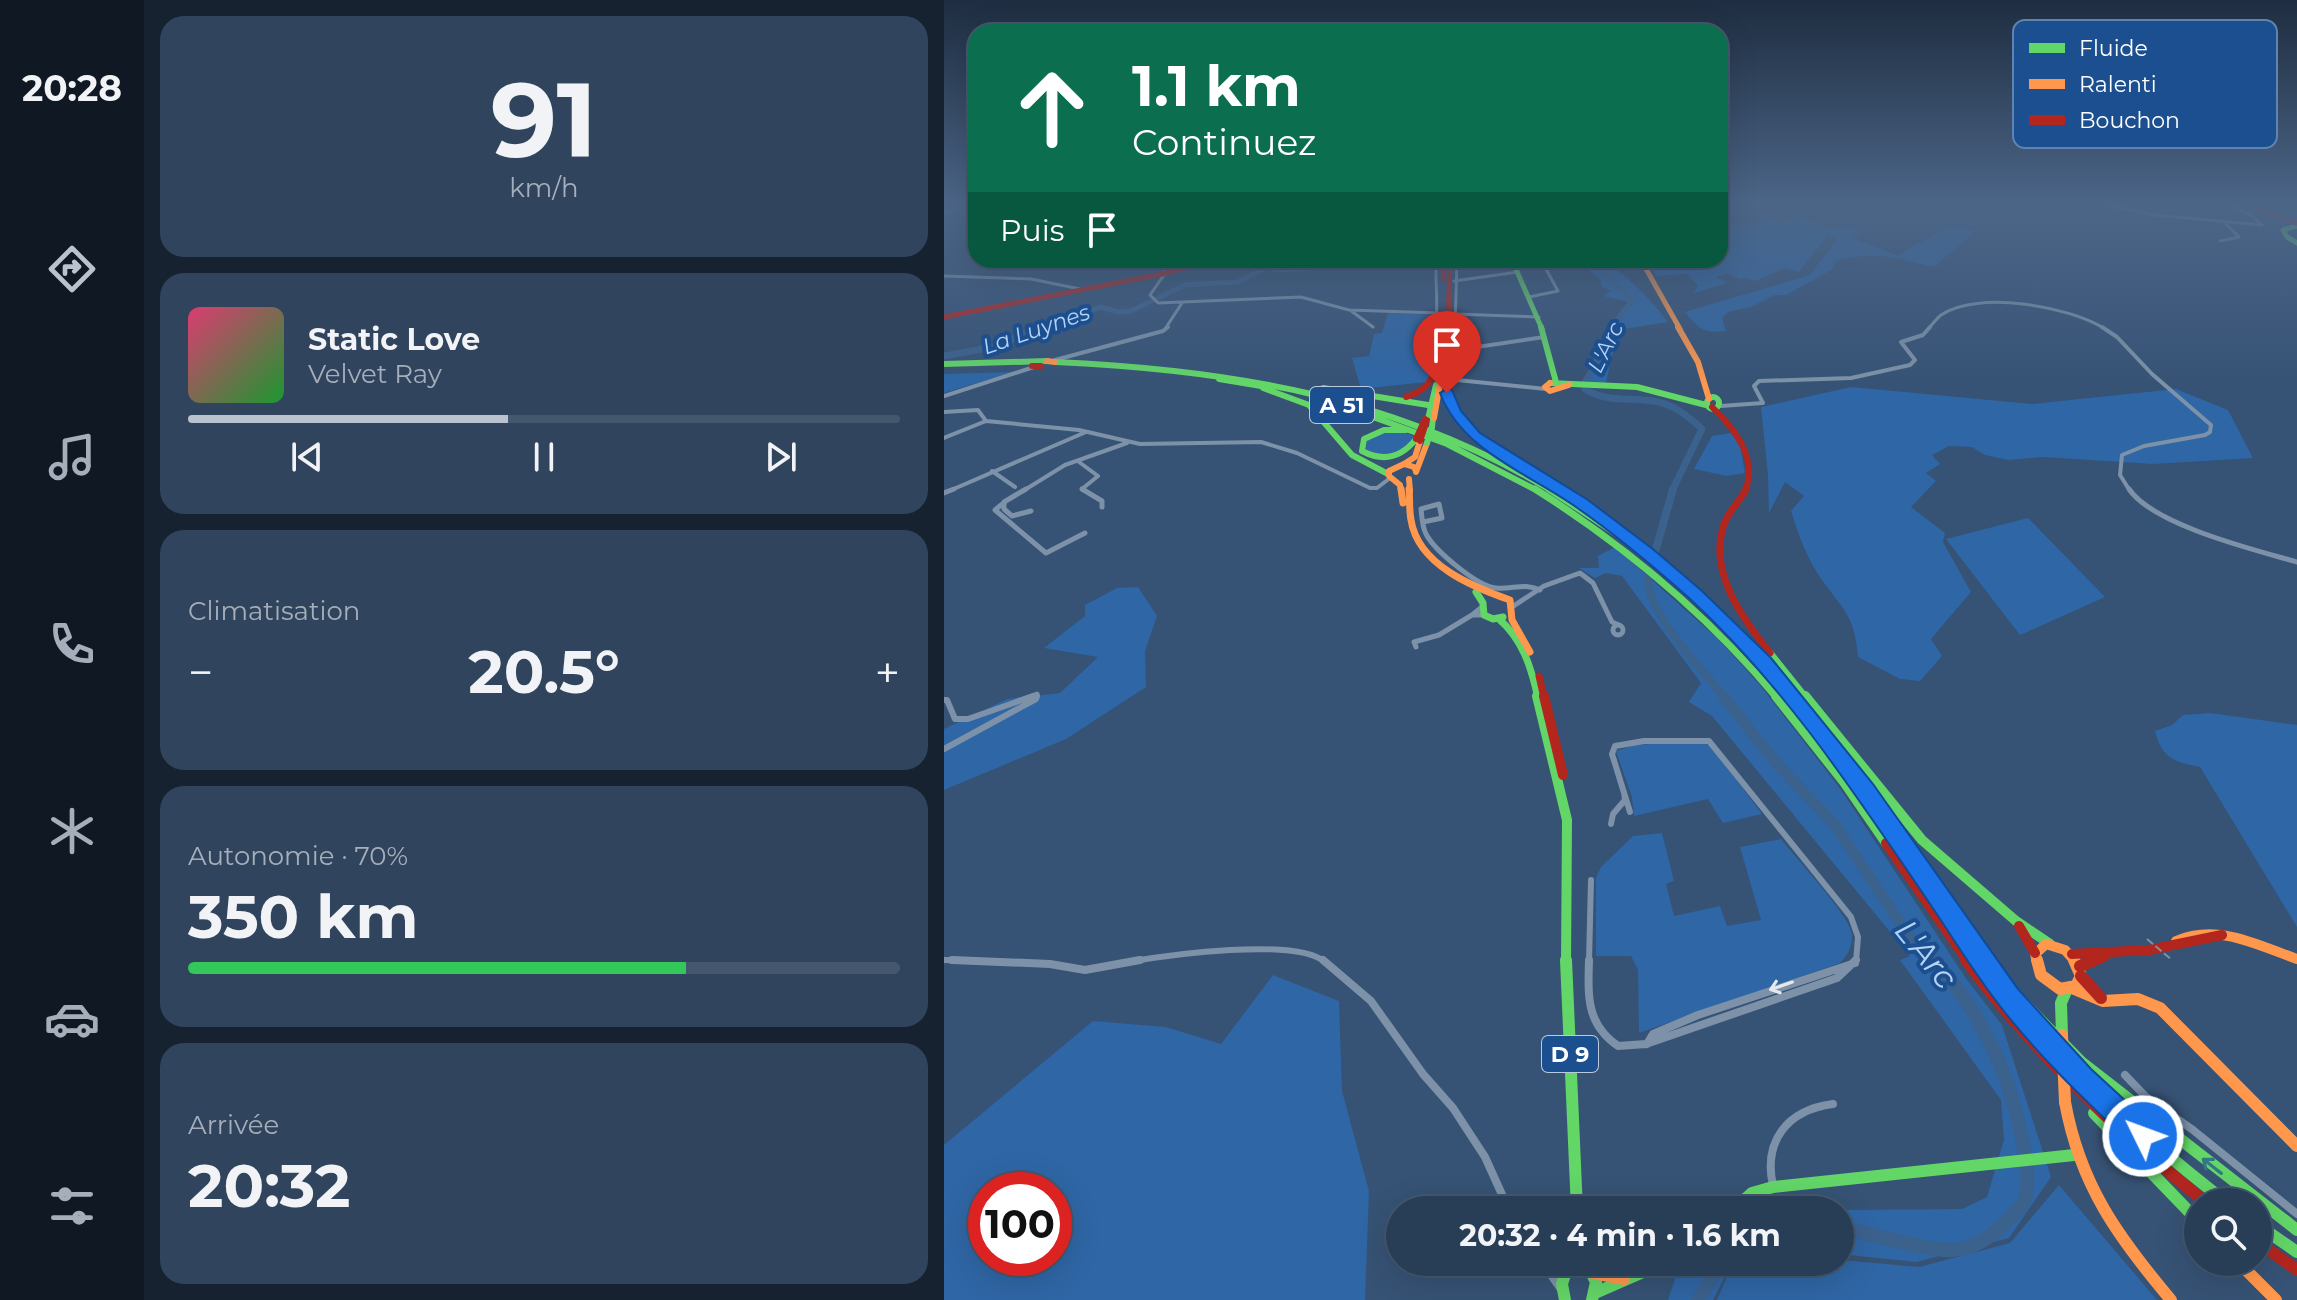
<!DOCTYPE html>
<html lang="fr">
<meta charset="utf-8">
<style>
:root{--surface:#283e57;--page:#30455d;--text:#f1f3f6;--muted:#a5aeba;--line:#44576d;--accent:#b9c2ce}
body{margin:0;font-family:Montserrat,sans-serif;background:var(--page);color:var(--text);height:100vh;display:flex;flex-direction:column;font-size:30px;white-space:nowrap}
*{box-sizing:border-box;margin:0}
p{font-size:26px;color:var(--muted)}
.icon{flex:none;width:44px;height:44px;fill:none;stroke:currentColor;stroke-width:2;stroke-linecap:round;stroke-linejoin:round}
.map{position:relative;flex:1;overflow:hidden}
.sheet{display:flex;flex-direction:column;gap:16px;padding:16px;background:#162230;width:800px}
.sheet>*{flex:none}
.banner{position:absolute;left:24px;top:24px;width:760px;height:244px;border-radius:24px;box-shadow:0 8px 32px #0002,0 0 0 2px var(--line);background:#0b6e4f;color:#fff;overflow:hidden}
.fabs{position:absolute;left:1240px;top:1188px;display:grid;gap:16px}
.fabs a{display:grid;place-items:center;width:88px;height:88px;border-radius:50%;background:var(--surface);box-shadow:0 8px 32px #0002,0 0 0 2px var(--line);font-size:40px}
.speed{position:absolute;left:24px;top:1172px;display:flex;gap:16px;font-size:40px;font-weight:700;text-align:center}
.speed>*{display:grid;place-content:center;width:104px;height:104px;border-radius:50%;background:var(--surface);box-shadow:0 8px 32px #0002,0 0 0 2px var(--line);line-height:1}
.speed .limit{border:12px solid #d22;background:#fff;color:#111}
.pin{position:absolute;display:grid;place-items:center;width:68px;height:68px;color:#fff;margin:-82px -34px;border-radius:50% 50% 50% 0;rotate:-45deg;box-shadow:0 0 8px #0007}
.pin .icon{rotate:45deg}
.me{position:absolute;width:88px;margin:-44px;rotate:312deg;stroke-linejoin:round;filter:drop-shadow(0 0 6px #0008)}
.turn{display:flex;align-items:center;gap:28px;height:168px;padding:0 32px;font-size:36px}
.turn .icon{width:104px;height:104px;stroke-width:2.5}
.turn b{display:block;font-size:56px;line-height:68px}
.then{display:flex;align-items:center;height:76px;padding:0 32px;background:#0003;gap:16px;font-size:30px}
.big{font-size:60px;font-weight:700;line-height:1.1}
.sheet .widget{flex:1;display:flex;flex-direction:column;justify-content:center;gap:12px;min-width:0;padding:0 28px;border-radius:24px;background:var(--page)}
.sheet .dial{align-items:center;gap:0}
.dial b{font-size:104px;line-height:1}
.song{display:flex;align-items:center;gap:24px}
.cover{width:96px;height:96px;border-radius:12px;background:linear-gradient(135deg,hsl(340 70% 55%),hsl(130 70% 35%))}
.played{height:8px;border-radius:4px;background:linear-gradient(90deg,var(--accent) 45%,var(--line) 45%)}
.keys{display:flex;justify-content:space-around;direction:ltr}
.heat{display:flex;justify-content:space-between;align-items:center;font-size:44px;direction:ltr}
.charge{height:12px;border-radius:6px;background:linear-gradient(90deg,#34c759 70%,var(--line) 0)}
.trip{position:absolute;left:442px;top:1196px;width:468px;height:80px;border-radius:40px;background:var(--surface);box-shadow:0 8px 32px #0002,0 0 0 2px var(--line);font-weight:700;line-height:80px;text-align:center}
main{display:flex;flex:1;min-height:0}
.dock{display:flex;flex-direction:column;width:144px;justify-content:space-around;align-items:center;background:#101923;color:var(--muted)}
.dock .icon{width:56px;height:56px}
.dock .active{color:var(--accent)}
.dock b{font-size:36px;color:var(--text)}
.map>svg:first-child{display:block}
</style>
<main>
<nav class="dock">
<b>20:28</b>
<svg class="icon active" aria-label="directions" viewBox="0 0 24 24"><path d="M12 3l9 9-9 9-9-9zM9 14v-3h6M13 9l2 2-2 2"/></svg>
<svg class="icon" aria-label="music" viewBox="0 0 24 24"><path d="M9 18V5l10-2v13"/><circle cx="6" cy="18" r="3"/><circle cx="16" cy="16" r="3"/></svg>
<svg class="icon" aria-label="phone" viewBox="0 0 24 24"><path d="M5 4h4l2 5-3 2q2 4 5 5l2-3 5 2v4C11 20 4 13 5 4z"/></svg>
<svg class="icon" aria-label="climate" viewBox="0 0 24 24"><path d="M12 3v18M4 7l16 10M4 17L20 7"/></svg>
<svg class="icon" aria-label="car" viewBox="0 0 24 24"><path d="M5 17H2v-5l4-1 3-4h7l3 4 3 1v5h-3M9 17h6M6 11h13"/><circle cx="7" cy="17" r="2"/><circle cx="17" cy="17" r="2"/></svg>
<svg class="icon" aria-label="filters" viewBox="0 0 24 24"><path d="M4 7h16M4 17h16"/><circle cx="9" cy="7" r="2"/><circle cx="15" cy="17" r="2"/></svg>
</nav>
<section class="sheet">
<div class="widget dial"><b>91</b><p>km/h</p></div>
<div class="widget">
<div class="song"><i class="cover"></i><div><b>Static Love</b><p>Velvet Ray</p></div></div>
<div class="played"></div>
<div class="keys"><svg class="icon" aria-label="previous" viewBox="0 0 24 24"><path d="M18 5L8 12l10 7zM5 5v14"/></svg><svg class="icon" aria-label="pause" viewBox="0 0 24 24"><path d="M8 5v14M16 5v14"/></svg><svg class="icon" aria-label="next" viewBox="0 0 24 24"><path d="M6 5l10 7-10 7zM19 5v14"/></svg></div>
</div>
<div class="widget"><p>Climatisation</p>
<div class="heat"><a>−</a><b class="big">20.5°</b><a>+</a></div>
</div>
<div class="widget"><p>Autonomie · 70%</p><b class="big">350 km</b><div class="charge"></div></div>
<div class="widget"><p>Arrivée</p><b class="big">20:32</b></div>
</section>
<div class="map">
<svg width="1353" height="1300" viewBox="0 0 1353 1300">
<rect width="100%" height="100%" fill="#365274"/>
<path fill="#2f66a5" fill-rule="evenodd" d="M 854,215 L 881,228 L 905,226 L 921,232 L 908,238 L 955,256 C 970,243 988,238 1005,226 L 1032,231 L 990,267 C 951,258 932,250 892,261 L 889,269 L 842,295 L 831,295 L 807,307 L 784,312 L 778,318 L 782,331 C 760,334 755,329 741,312 L 866,275 L 893,239 L 884,235 L 855,272 L 840,268 L 811,281 L 802,278 L 795,279 L 783,273 L 772,277 L 784,283 L 750,293 L 754,285 L 742,274 L 712,276 L 707,260 L 776,260 L 776,222 C 791,220 801,227 816,226 L 811,221 L 819,216 L 837,224 Z
M 632,260 C 638,260 645,259 651,260 C 675,264 710,303 724,322 L 680,329 L 668,354 L 662,383 L 640,383 L 659,337 L 685,302 L 659,296 L 667,291 L 657,286 L 657,280 Z
M 444,313 L 493,315 L 485,351 L 492,354 L 483,382 L 417,389 L 408,358 L 425,356 L 430,334 L 438,333 Z
M 68,372 L 0,393 L 0,374 Z
M 907,387 L 1088,404 L 1232,389 L 1284,410 L 1309,458 L 1209,464 L 1099,457 L 1064,460 L 1041,455 L 1028,447 L 1005,446 L 988,455 L 996,464 L 982,473 L 992,481 L 967,507 L 1001,533 L 999,542 L 1027,592 L 987,639 L 998,656 L 976,681 L 956,679 L 914,657 C 910,615 901,612 878,580 C 863,559 855,536 847,511 L 860,496 L 841,482 L 825,513 L 824,475 L 817,407 Z
M 455,431 L 470,436 L 464,449 L 442,457 L 422,450 L 423,440 L 436,433 Z
M 787,433 L 796,446 L 801,473 L 783,476 L 750,469 L 768,436 Z
M 1084,518 L 1161,597 L 1076,635 L 1002,539 Z
M 671,547 L 775,640 L 815,684 L 895,787 L 1023,980 L 1058,1025 L 1107,1177 L 1065,1238 L 972,1262 L 896,1254 L 896,1210 L 1018,1209 L 1043,1197 L 1060,1140 L 1057,1100 L 956,960 L 966,956 L 768,716 L 745,702 L 757,683 L 678,576 L 662,573 L 651,578 L 635,568 L 655,568 L 654,556 Z
M 194,587 L 213,616 L 201,651 L 202,687 L 122,739 L 0,790 L 0,729 L 63,699 L 116,693 L 154,657 L 100,648 L 141,616 L 141,605 L 173,588 Z
M 1266,713 L 1353,725 L 1353,927 L 1256,767 C 1231,762 1218,759 1211,731 L 1228,725 L 1239,715 Z
M 757,741 L 768,747 L 818,814 L 779,823 L 764,799 L 690,816 L 688,797 L 672,751 L 691,745 Z
M 718,833 L 730,881 L 722,884 L 730,916 L 776,906 L 783,926 L 817,920 L 796,847 L 837,839 C 851,857 906,916 908,934 C 909,945 904,955 896,963 L 695,1033 L 694,970 L 687,956 L 652,956 L 652,878 L 657,867 L 689,836 Z
M 329,975 L 395,1001 L 398,1091 L 425,1191 L 421,1300 L 0,1300 L 0,1145 L 149,1021 L 222,1027 L 277,1044 ZM 110,1190 L 110,1258 L 42,1258 L 42,1190 Z
M 1115,1185 L 1213,1300 L 773,1300 L 785,1272 L 896,1260 L 975,1267 L 1066,1243 Z
M 751,1262 L 822,1262 L 785,1268 L 769,1300 L 724,1300 L 732,1276 Z"/>
<g fill="none" stroke-linecap="round" stroke-linejoin="round">
<path stroke="#3b618d" stroke-width="5" d="M 645,260 L 688,300 L 666,329
M 91,329 L 157,307 L 174,312 L 187,311 L 241,285 L 294,282 L 324,267 L 332,270 L 390,267 L 411,260"/>
<path stroke="#3b618d" stroke-width="7" d="M 667,327 L 660,352 L 641,382 L 641,389 C 663,403 685,397 709,401 C 729,404 743,415 758,429 L 728,491
M 0,356 L 54,346 L 95,327"/>
<path stroke="#3b618d" stroke-width="8" d="M 712,549 L 729,489
M 705,571 C 695,607 758,669 781,698"/>
<path stroke="#3b618d" stroke-width="11" d="M 779,696 L 833,764 L 891,825 L 963,933 L 991,962"/>
<path stroke="#3b618d" stroke-width="14" d="M 896,1227 C 920,1232 990,1253 1010,1250 C 1031,1248 1048,1237 1062,1222 C 1068,1215 1079,1207 1081,1199 C 1086,1183 1082,1166 1080,1150 C 1069,1081 1038,1011 989,960
M 754,1300 L 778,1262"/>
<path stroke="#7d92a8" stroke-width="3" d="M 1150,202 L 1210,215 L 1318,225
M 1280,202 L 1307,215 L 1318,225
M 0,213 L 32,202
M 1276,241 L 1295,237 L 1282,224
M 218,260 L 222,272 L 206,295 L 214,303 L 357,297 L 405,310 L 494,313
M 513,262 L 536,260
M 0,276 L 87,279 L 141,290
M 510,281 L 574,272
M 585,297 L 614,291 L 597,260
M 406,310 L 429,327
M 510,314 L 595,317
M 221,329 L 238,303
M 491,329 C 495,307 491,283 492,260
M 511,329 L 513,260
M 984,329 C 988,325 993,318 997,315 C 1033,290 1126,306 1161,329"/>
<path stroke="#7d92a8" stroke-width="4" d="M 491,327 L 487,351 L 493,352
M 511,327 L 513,380 L 602,389
M 1158,327 L 1173,337 L 1208,374 L 1267,425 L 1266,432 L 1261,435 L 1200,446 L 1178,455 L 1176,475 L 1186,491
M 506,351 L 600,337
M 111,360 L 219,331 L 224,327
M 0,396 L 90,367
M 777,406 L 819,403 L 810,386 L 815,381 L 907,378 L 966,365 L 971,360 L 957,342 L 979,335 L 986,327
M 0,412 L 34,410 L 42,421
M 42,421 L 135,430 L 196,444 L 317,442 L 353,453 L 426,488 L 433,488 L 446,478
M 0,438 L 42,421
M 135,462 L 154,476 L 138,489 L 141,491
M 48,471 L 71,487
M 5,491 L 142,432
M 79,491 L 121,465 L 183,443"/>
<path stroke="#7d92a8" stroke-width="5" d="M 82,489 L 60,502 L 60,509 L 68,516 L 87,511
M 138,489 L 158,501 L 158,507
M 1185,489 C 1209,525 1311,550 1353,562
M 0,493 L 10,489
M 62,501 L 51,510 L 102,553 L 141,533
M 479,522 L 498,518 L 495,504 L 477,509 C 478,517 478,526 482,534 C 491,551 533,586 552,588 C 568,590 580,582 596,590
M 538,607 L 528,615 L 540,615
M 568,607 L 600,586 L 636,573 L 649,583 L 668,622 L 675,625
M669 630a5 5 0 1 1 10 0a5 5 0 1 1-10 0Z
M 472,647 L 470,642 L 495,635 L 528,615
M 83,698 L 93,694 L 92,698"/>
<path stroke="#7d92a8" stroke-width="6" d="M 0,700 L 3,700 L 11,719 L 24,719 L 89,696
M 0,749 L 92,699 L 93,696
M 686,812 L 668,754 L 671,746 L 700,741 L 765,741 L 907,917 L 914,937 L 912,962
M 667,824 L 669,814 L 681,800 L 680,792
M 0,960 L 61,962
M 184,962 C 224,955 351,937 381,962
M 645,962 L 647,880"/>
<path stroke="#7d92a8" stroke-width="8" d="M 8,960 L 106,964 L 141,970 L 196,960
M 379,960 L 427,1001 L 479,1074 L 509,1108 L 541,1157 L 565,1210
M 645,960 C 644,996 642,1024 674,1046 L 702,1044 L 893,978 L 912,960
M 703,1044 L 709,1034 L 754,1015 L 911,963
M 1181,1075 L 1202,1097 L 1249,1130 L 1353,1214
M 829,1186 C 819,1141 843,1110 889,1104
M 598,1262 L 616,1288"/>
<path stroke="#63d668" stroke-width="5" d="M 1353,226 L 1339,230 L 1343,237 L 1353,243
M 568,260 L 598,329"/>
<path stroke="#63d668" stroke-width="6" d="M 597,327 L 612,382
M 111,362 C 291,370 451,397 608,491
M 0,364 L 103,361
M 275,379 L 323,387
M 606,383 L 693,387 L 762,405
M 319,388 L 365,405 L 408,455 L 444,474
M 379,388 L 484,405 L 490,409 L 488,427
M763 403a6 6 0 1 1 12 0a6 6 0 1 1-12 0Z
M 388,402 L 503,444 L 594,491
M 484,419 L 492,385
M 462,430 L 440,430 L 420,439 L 418,451 C 439,462 457,458 472,439"/>
<path stroke="#63d668" stroke-width="7" d="M 591,489 C 683,547 763,614 833,698
M 605,489 L 687,543
M 532,592 L 539,603 L 540,615 L 549,619 L 559,617
M 555,619 C 579,640 587,667 594,698
M 826,653 L 862,698"/>
<path stroke="#63d668" stroke-width="10" d="M 593,696 L 623,820 L 622,962
M 832,696 L 900,782 L 942,843
M 861,696 L 978,840 L 1072,921 L 1106,944
M 863,715 L 910,777 L 1037,962"/>
<path stroke="#63d668" stroke-width="12" d="M 622,960 L 633,1210
M 1036,960 C 1104,1054 1191,1131 1282,1202
M 1065,988 L 1137,1062 L 1353,1230
M 1118,1035 L 1117,1003 L 1123,989
M 1150,1113 L 1254,1221
M 789,1210 L 808,1193 L 829,1187 L 1130,1155
M 1314,1225 L 1353,1252
M 642,1262 L 652,1282 L 648,1300
M 651,1293 L 722,1262
M 621,1300 L 618,1284 L 625,1262"/>
<path stroke="#ff974d" stroke-width="5" d="M 697,260 L 736,329"/>
<path stroke="#ff974d" stroke-width="6" d="M 734,327 L 754,362 L 765,399
M 606,383 L 601,387 L 606,391 L 625,385
M 490,418 L 500,361
M 460,464 L 471,457 L 476,441
M 472,472 L 483,443
M 465,479 L 466,491
M 457,491 L 456,485 L 445,476 L 445,471 L 460,464 L 470,467 L 472,471"/>
<path stroke="#ff974d" stroke-width="7" d="M 457,489 L 459,503
M 465,489 C 466,499 465,510 467,520 C 474,565 529,587 566,600 L 568,620 L 586,652"/>
<path stroke="#ff974d" stroke-width="10" d="M 1232,941 C 1274,923 1313,945 1353,959
M 1093,962 L 1091,954 L 1102,944 L 1121,950 L 1132,962"/>
<path stroke="#ff974d" stroke-width="12" d="M 1093,960 L 1097,975 L 1116,989 L 1132,986 L 1137,976 L 1130,960
M 1128,988 L 1159,1001 L 1194,999 L 1216,1008 L 1353,1146
M 1121,1102 C 1136,1185 1174,1237 1227,1300
M 1294,1262 L 1332,1300
M 649,1273 L 680,1279"/>
<path stroke="#b3261e" stroke-width="5" d="M 1288,202 L 1353,223
M 498,260 L 500,280
M 0,317 L 218,274 L 271,260
M 504,329 L 506,260"/>
<path stroke="#b3261e" stroke-width="6" d="M 504,327 C 502,394 500,411 557,454
M 462,397 C 487,390 494,371 497,347
M 768,407 C 791,429 814,458 801,491"/>
<path stroke="#b3261e" stroke-width="7" d="M 802,489 C 796,502 783,512 779,527 C 765,574 799,619 826,653
M 687,543 L 780,624 L 848,698
M 595,676 L 600,698"/>
<path stroke="#b3261e" stroke-width="10" d="M 600,696 L 619,775
M 847,696 L 863,715
M 942,843 L 1024,962
M 1075,926 L 1091,953
M 1128,954 L 1205,950 L 1278,935
M 1146,962 L 1160,957"/>
<path stroke="#b3261e" stroke-width="12" d="M 1022,960 C 1090,1053 1173,1130 1261,1202
M 1136,966 L 1151,960
M 1137,976 L 1157,998
M 1314,1242 L 1353,1270"/>
<path stroke="#7e92a7" stroke-width="2" stroke-dasharray="8 3" stroke-linecap="butt" d="M 1203,939 L 1228,960"/>
<path stroke="#63d668" stroke-width="6" d="M 483,443 L 488,427"/>
<path stroke="#ff974d" stroke-width="6" d="M 103,361 L 111,362"/>
<path stroke="#ff974d" stroke-width="12" d="M 1118,1035 L 1121,1102"/>
<path stroke="#b3261e" stroke-width="6" d="M 88,366 L 97,366
M 472,439 L 481,419
M 476,441 L 483,420"/>
</g>
<defs><path id="oneway-shaft" d="M-6 0H5M1.5-3L5.5 0L1.5 3" fill="none" stroke-width="1.6" stroke-linecap="round" stroke-linejoin="round" transform="scale(2)"/></defs>
<use stroke="#e5e9ee" href="#oneway-shaft" transform="translate(837 986) rotate(161)"/>
<use stroke="#317883" href="#oneway-shaft" transform="translate(1268 1166) rotate(-142)"/>
<linearGradient id="sky" x2="0" y2="1"><stop stop-color="#1e2d40"/><stop offset="0.53" stop-color="#4c6688"/><stop offset="1" stop-color="#4c6688" stop-opacity="0"/></linearGradient>
<rect width="1353" height="384" fill="url(#sky)"/>
<path fill="#1a73e8" stroke="#114b97" stroke-width="2" d="M 503,389 L 508,390 L 517,411 L 536,433 L 644,500 L 710,550 L 758,591 L 827,658 L 929,784 L 1074,989 L 1147,1069 L 1209,1126 L 1213,1136 L 1209,1146 L 1199,1150 L 1189,1146 C 1143,1102 1095,1057 1056,1006 C 1030,973 1008,936 984,901 C 912,795 840,685 745,598 C 709,566 671,534 632,507 C 584,473 518,451 496,393 Z"/>
<g text-anchor="middle" stroke-width="8" stroke-linejoin="round" paint-order="stroke">
<g font-size="22" font-style="italic" fill="#b5d3f5" stroke="#1b4f8f">
<text transform="translate(92 329) rotate(-19)" y="8">La Luynes</text>
<text transform="translate(661 347) rotate(-64)" y="8">L'Arc</text>
</g>
<g fill="#1b4f8f" stroke="#bbcadd" stroke-width="2">
<rect x="366" y="387" width="64" height="36" rx="6"/>
<rect x="598" y="1036" width="56" height="36" rx="6"/>
</g>
<g font-size="22" font-weight="bold" fill="#fff">
<text x="398" y="413">A 51</text>
<text x="626" y="1062">D 9</text>
</g>
<g font-size="32" font-style="italic" fill="#b5d3f5" stroke="#1b4f8f">
<text transform="translate(982 954) rotate(51)" y="11">L'Arc</text>
</g>
</g>
<rect x="1069" y="20" width="264" height="128" rx="12" fill="#1b4f8f" stroke="#5f84b1" stroke-width="2"/>
<rect x="1085" y="43" width="36" height="10" fill="#63d668"/>
<rect x="1085" y="79" width="36" height="10" fill="#ff974d"/>
<rect x="1085" y="115" width="36" height="10" fill="#b3261e"/>
<g font-size="22" fill="#fff">
<text x="1135" y="56">Fluide</text>
<text x="1135" y="92">Ralenti</text>
<text x="1135" y="128">Bouchon</text>
</g>
</svg>
<div class="fabs">
<a><svg class="icon" aria-label="search" viewBox="0 0 24 24"><circle cx="10" cy="10" r="6"/><path d="M15 15l6 6"/></svg></a>
</div>
<div class="speed"><div class="limit">100</div></div>
<div class="pin" style="left:503px;top:393px;background:#d93025"><svg class="icon" aria-label="arrive" viewBox="0 0 24 24"><path d="M6 21V4h12l-3 4 3 4H6"/></svg></div>
<svg class="me" style="left:1199px;top:1136px" viewBox="-20 -20 40 40"><circle r="17" fill="#1a73e8" stroke="#fff" stroke-width="3"/><path d="M0-11L8 9 0 5-8 9z" fill="#fff"/></svg>
<div class="trip">20:32 · 4 min · 1.6 km</div>
<div class="banner">
<div class="turn"><svg class="icon" aria-label="ahead" viewBox="0 0 24 24"><path d="M12 20V5M6 11l6-6 6 6"/></svg><div><b>1.1 km</b>Continuez</div></div>
<div class="then">Puis<svg class="icon" aria-label="arrive" viewBox="0 0 24 24"><path d="M6 21V4h12l-3 4 3 4H6"/></svg></div>
</div>
</div>
</main>
